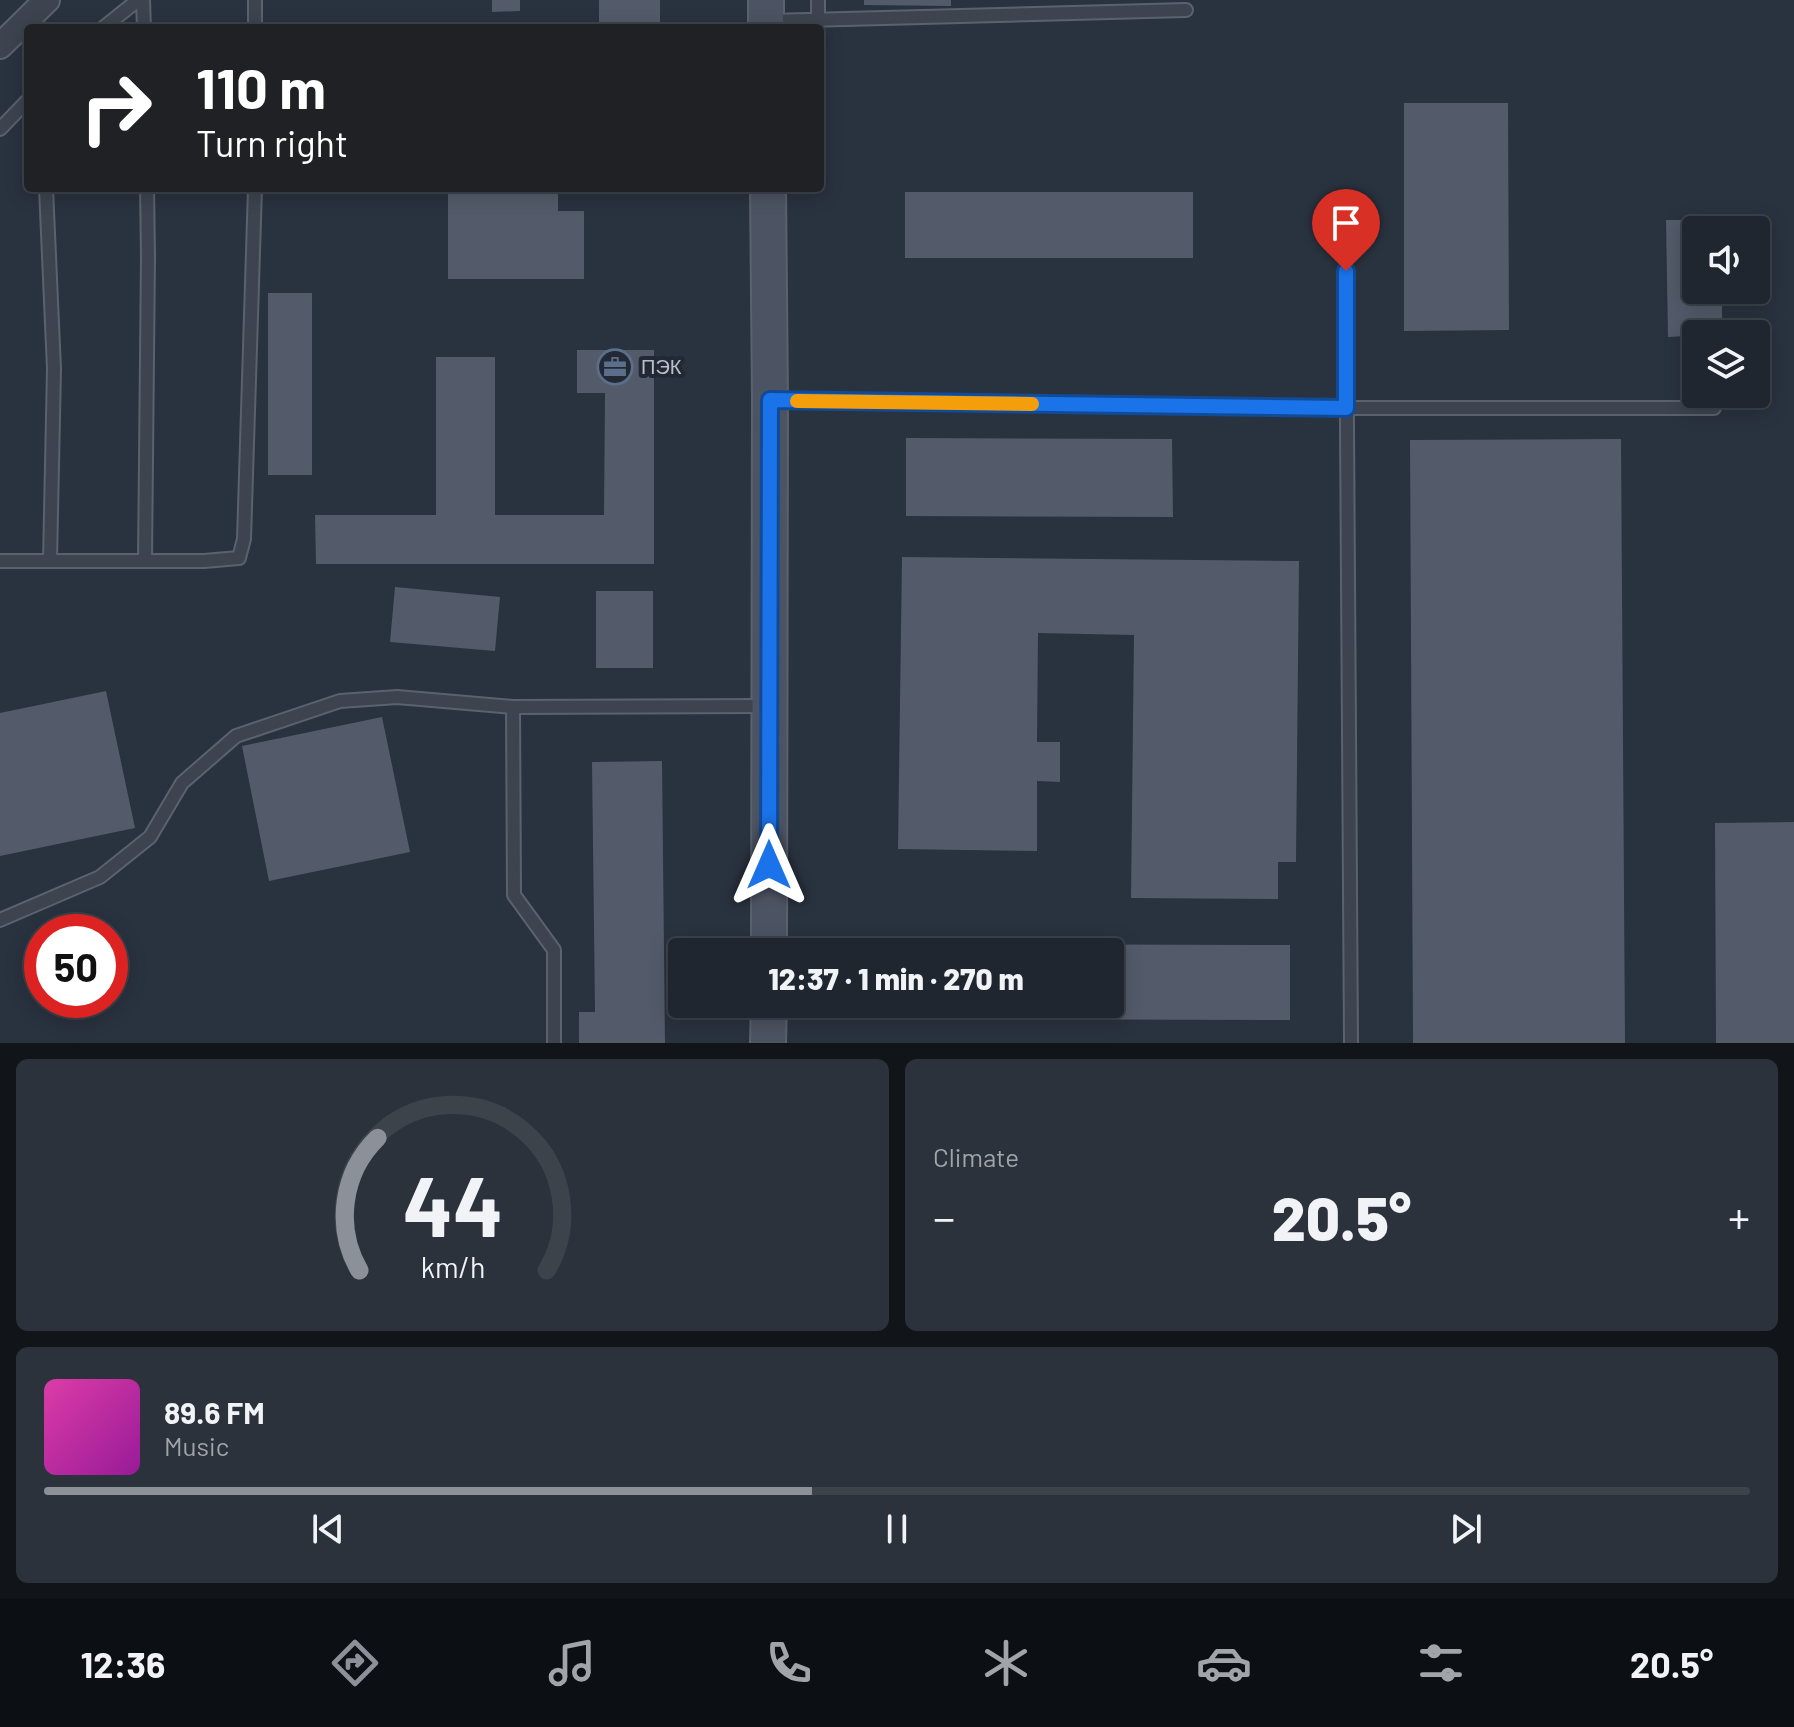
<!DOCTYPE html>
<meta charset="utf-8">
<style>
:root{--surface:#1f262f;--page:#2c323b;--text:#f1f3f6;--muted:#a1a5aa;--line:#3c434b;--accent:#8c9099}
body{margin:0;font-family:Barlow,sans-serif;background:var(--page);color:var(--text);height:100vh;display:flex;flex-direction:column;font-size:30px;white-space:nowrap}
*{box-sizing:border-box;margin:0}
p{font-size:26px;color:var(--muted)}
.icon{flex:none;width:44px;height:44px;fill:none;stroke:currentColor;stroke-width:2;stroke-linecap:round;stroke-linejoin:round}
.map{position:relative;height:1043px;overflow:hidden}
.side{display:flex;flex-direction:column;gap:16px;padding:16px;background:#11151a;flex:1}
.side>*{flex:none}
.banner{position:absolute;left:24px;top:24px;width:800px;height:168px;border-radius:8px;box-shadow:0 4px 20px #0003,0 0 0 2px var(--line);background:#202124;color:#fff;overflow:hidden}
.buttons{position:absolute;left:1682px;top:216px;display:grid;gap:16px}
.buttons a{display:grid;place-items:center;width:88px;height:88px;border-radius:8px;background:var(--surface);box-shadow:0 4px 20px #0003,0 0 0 2px var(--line);font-size:40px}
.speed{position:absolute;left:24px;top:914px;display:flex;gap:16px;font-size:40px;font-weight:700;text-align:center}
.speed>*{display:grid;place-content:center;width:104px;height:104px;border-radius:50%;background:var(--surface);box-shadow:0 4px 20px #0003,0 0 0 2px var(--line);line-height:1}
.speed .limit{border:12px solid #d22;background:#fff;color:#111}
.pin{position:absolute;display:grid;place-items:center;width:68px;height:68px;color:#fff;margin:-82px -34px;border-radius:50% 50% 50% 0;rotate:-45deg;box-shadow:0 0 8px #0007}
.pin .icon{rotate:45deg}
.me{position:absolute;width:88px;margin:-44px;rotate:0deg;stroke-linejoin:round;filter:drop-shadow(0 0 6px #0008)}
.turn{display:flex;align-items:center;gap:28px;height:168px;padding:0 40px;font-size:36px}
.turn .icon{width:104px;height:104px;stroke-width:2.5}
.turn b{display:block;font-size:56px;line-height:68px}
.big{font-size:60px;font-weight:800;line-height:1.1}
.side .widget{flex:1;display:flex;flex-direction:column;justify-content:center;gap:12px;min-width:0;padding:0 28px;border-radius:12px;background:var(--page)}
.side .dial{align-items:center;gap:0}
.dial svg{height:208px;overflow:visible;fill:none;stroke:var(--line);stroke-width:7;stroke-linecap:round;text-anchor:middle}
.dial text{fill:var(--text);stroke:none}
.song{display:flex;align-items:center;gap:24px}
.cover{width:96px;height:96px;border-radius:12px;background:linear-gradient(135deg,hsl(320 70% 55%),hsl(300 70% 35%))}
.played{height:8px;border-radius:4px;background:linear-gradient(90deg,var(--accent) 45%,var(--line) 45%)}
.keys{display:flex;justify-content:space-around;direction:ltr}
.heat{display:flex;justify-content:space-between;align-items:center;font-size:44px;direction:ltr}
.side .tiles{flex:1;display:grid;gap:16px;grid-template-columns:1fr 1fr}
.widget:last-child{grid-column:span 2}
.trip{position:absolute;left:668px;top:938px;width:456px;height:80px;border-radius:8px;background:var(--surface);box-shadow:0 4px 20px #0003,0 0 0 2px var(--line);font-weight:800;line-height:80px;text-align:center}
.tab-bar{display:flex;height:128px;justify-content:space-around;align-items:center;background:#0c0f13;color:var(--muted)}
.tab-bar .icon{width:56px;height:56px}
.tab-bar .selected{color:var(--accent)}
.tab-bar b{font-size:36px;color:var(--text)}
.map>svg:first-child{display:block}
</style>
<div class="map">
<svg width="1794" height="1043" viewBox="0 0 1794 1043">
<rect width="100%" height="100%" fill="#29323f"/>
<path fill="#535b6a" d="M 492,0 L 520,0 L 520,11 L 492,12 Z
M 599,0 L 660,0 L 660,28 L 599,28 Z
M 864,0 L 951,0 L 951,6 L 864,5 Z
M 1404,103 L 1508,103 L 1509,330 L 1404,331 Z
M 448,188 L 558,188 L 558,211 L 584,211 L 584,279 L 448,279 Z
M 905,192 L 1193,192 L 1193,258 L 905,258 Z
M 1666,220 L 1720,220 L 1721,230 L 1696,230 L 1696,290 L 1722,290 L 1722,334 L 1668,337 Z
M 268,293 L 312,293 L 312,475 L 268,475 Z
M 577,350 L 654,350 L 654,564 L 316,564 L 315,515 L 436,515 L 436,357 L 495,357 L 495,515 L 604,515 L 605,393 L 577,393 Z
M 906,438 L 1172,439 L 1173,517 L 906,516 Z
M 1621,439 L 1625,1043 L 1413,1043 L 1410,440 Z
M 902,557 L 1299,561 L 1296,862 L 1278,862 L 1278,899 L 1131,898 L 1134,635 L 1038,633 L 1037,742 L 1060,742 L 1060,782 L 1037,781 L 1037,851 L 898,849 Z
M 395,587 L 500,597 L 495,651 L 390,642 Z
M 596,591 L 653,591 L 653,668 L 596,668 Z
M 106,691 L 135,828 L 0,856 L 0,713 Z
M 382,717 L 410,852 L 269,881 L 242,746 Z
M 662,761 L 665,1043 L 579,1043 L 579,1012 L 595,1012 L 592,762 Z
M 1794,822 L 1794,1043 L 1716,1043 L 1715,823 Z
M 894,944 L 1290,945 L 1290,1020 L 894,1019 L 894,1004 L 1110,1004 L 1110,952 L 894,952 Z"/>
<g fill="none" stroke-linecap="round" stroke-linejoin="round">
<defs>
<path id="lane" d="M 143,0 L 144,28
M 255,0 L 255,28
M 818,0 L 818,20
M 769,21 L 1186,10
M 103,28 L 138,0
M 0,129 L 28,100
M 46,188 L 54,369 L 50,561
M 1346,271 L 1351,1043
M 773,400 L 1346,408 L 1714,408
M 0,561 L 204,561 L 239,558 L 244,539 L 255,188
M 145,561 L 148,256 L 147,188
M 0,920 L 100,877 L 150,837 L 182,783 L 236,736 L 340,701 L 397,697 L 513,707
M 554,1043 L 554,950 L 514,895 L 513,707 L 766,706"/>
<path id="street" d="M 0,46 L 47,0"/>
<path id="secondary" d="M 766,0 L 766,28
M 768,188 L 770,400 L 769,952
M 768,1043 L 769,1004"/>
</defs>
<use href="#lane" stroke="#5b626d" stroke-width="16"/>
<use href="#street" stroke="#5b626d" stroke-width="28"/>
<use href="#secondary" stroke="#5b626d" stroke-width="38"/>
<use href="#lane" stroke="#3d444f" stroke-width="12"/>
<use href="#street" stroke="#3d444f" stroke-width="24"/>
<use href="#secondary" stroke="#4c5362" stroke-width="34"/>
</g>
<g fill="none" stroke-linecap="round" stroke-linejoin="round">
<defs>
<path id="route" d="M 769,865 L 770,400 L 1346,408 L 1346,271"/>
</defs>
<use href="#route" stroke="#114b97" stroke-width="20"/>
<use href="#route" stroke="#1a73e8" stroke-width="14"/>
<path stroke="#f59e0b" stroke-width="14" d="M 797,401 L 1032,404"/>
</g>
<defs>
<symbol id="office-ring" viewBox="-11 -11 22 22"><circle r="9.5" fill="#222935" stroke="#5c6f8a" stroke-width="1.5"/><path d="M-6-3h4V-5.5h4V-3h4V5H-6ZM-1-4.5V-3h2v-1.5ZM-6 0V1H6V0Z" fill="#5c6f8a"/></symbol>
</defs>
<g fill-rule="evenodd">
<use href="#office-ring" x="595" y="347" width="40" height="40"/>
</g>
<g text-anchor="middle" stroke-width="8" stroke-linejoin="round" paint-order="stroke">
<g font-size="20" fill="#babfca" stroke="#222935" text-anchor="start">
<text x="641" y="374">ПЭК</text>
</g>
</g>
</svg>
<div class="buttons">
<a><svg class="icon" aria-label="sound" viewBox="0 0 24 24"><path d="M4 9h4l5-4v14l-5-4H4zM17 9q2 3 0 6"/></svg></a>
<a><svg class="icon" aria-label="layers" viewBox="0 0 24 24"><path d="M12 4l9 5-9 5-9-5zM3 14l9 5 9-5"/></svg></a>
</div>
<div class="speed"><div class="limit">50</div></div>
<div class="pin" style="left:1346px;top:271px;background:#d93025"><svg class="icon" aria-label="arrive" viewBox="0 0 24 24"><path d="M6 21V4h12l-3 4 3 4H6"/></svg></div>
<svg class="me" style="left:769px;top:865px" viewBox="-20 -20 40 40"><path d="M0-17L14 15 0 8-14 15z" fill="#1a73e8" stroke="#fff" stroke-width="4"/></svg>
<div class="trip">12:37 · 1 min · 270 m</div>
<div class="banner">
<div class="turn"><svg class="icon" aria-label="right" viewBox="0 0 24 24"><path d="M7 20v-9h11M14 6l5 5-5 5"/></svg><div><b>110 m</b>Turn right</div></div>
</div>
</div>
<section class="side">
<div class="tiles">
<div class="widget dial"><svg viewBox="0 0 100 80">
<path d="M14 69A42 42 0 1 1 86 69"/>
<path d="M14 69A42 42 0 0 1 21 18" stroke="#8c9099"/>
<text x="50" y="56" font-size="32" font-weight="700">44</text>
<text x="50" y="72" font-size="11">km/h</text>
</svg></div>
<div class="widget"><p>Climate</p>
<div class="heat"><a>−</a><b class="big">20.5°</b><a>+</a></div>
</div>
<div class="widget">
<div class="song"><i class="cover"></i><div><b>89.6 FM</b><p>Music</p></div></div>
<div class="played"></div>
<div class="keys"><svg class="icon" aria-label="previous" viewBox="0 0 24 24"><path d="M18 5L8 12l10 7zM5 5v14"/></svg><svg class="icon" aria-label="pause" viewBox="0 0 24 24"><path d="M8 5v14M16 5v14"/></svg><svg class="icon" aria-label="next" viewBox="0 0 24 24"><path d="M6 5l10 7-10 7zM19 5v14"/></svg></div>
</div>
</div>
</section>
<nav class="tab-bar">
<b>12:36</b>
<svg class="icon selected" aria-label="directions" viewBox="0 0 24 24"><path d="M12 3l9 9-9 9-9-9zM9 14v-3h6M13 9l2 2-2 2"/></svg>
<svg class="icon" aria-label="music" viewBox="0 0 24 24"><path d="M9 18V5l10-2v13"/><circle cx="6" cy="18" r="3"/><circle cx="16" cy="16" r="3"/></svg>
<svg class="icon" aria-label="phone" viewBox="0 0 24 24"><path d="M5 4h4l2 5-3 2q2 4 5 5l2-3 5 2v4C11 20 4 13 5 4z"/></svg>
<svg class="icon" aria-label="climate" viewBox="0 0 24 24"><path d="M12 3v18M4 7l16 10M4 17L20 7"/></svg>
<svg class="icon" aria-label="car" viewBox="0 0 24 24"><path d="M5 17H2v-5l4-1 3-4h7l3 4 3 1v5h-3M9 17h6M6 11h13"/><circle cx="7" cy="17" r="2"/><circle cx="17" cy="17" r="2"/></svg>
<svg class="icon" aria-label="filters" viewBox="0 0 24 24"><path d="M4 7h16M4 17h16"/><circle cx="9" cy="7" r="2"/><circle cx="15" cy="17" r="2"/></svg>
<b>20.5°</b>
</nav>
